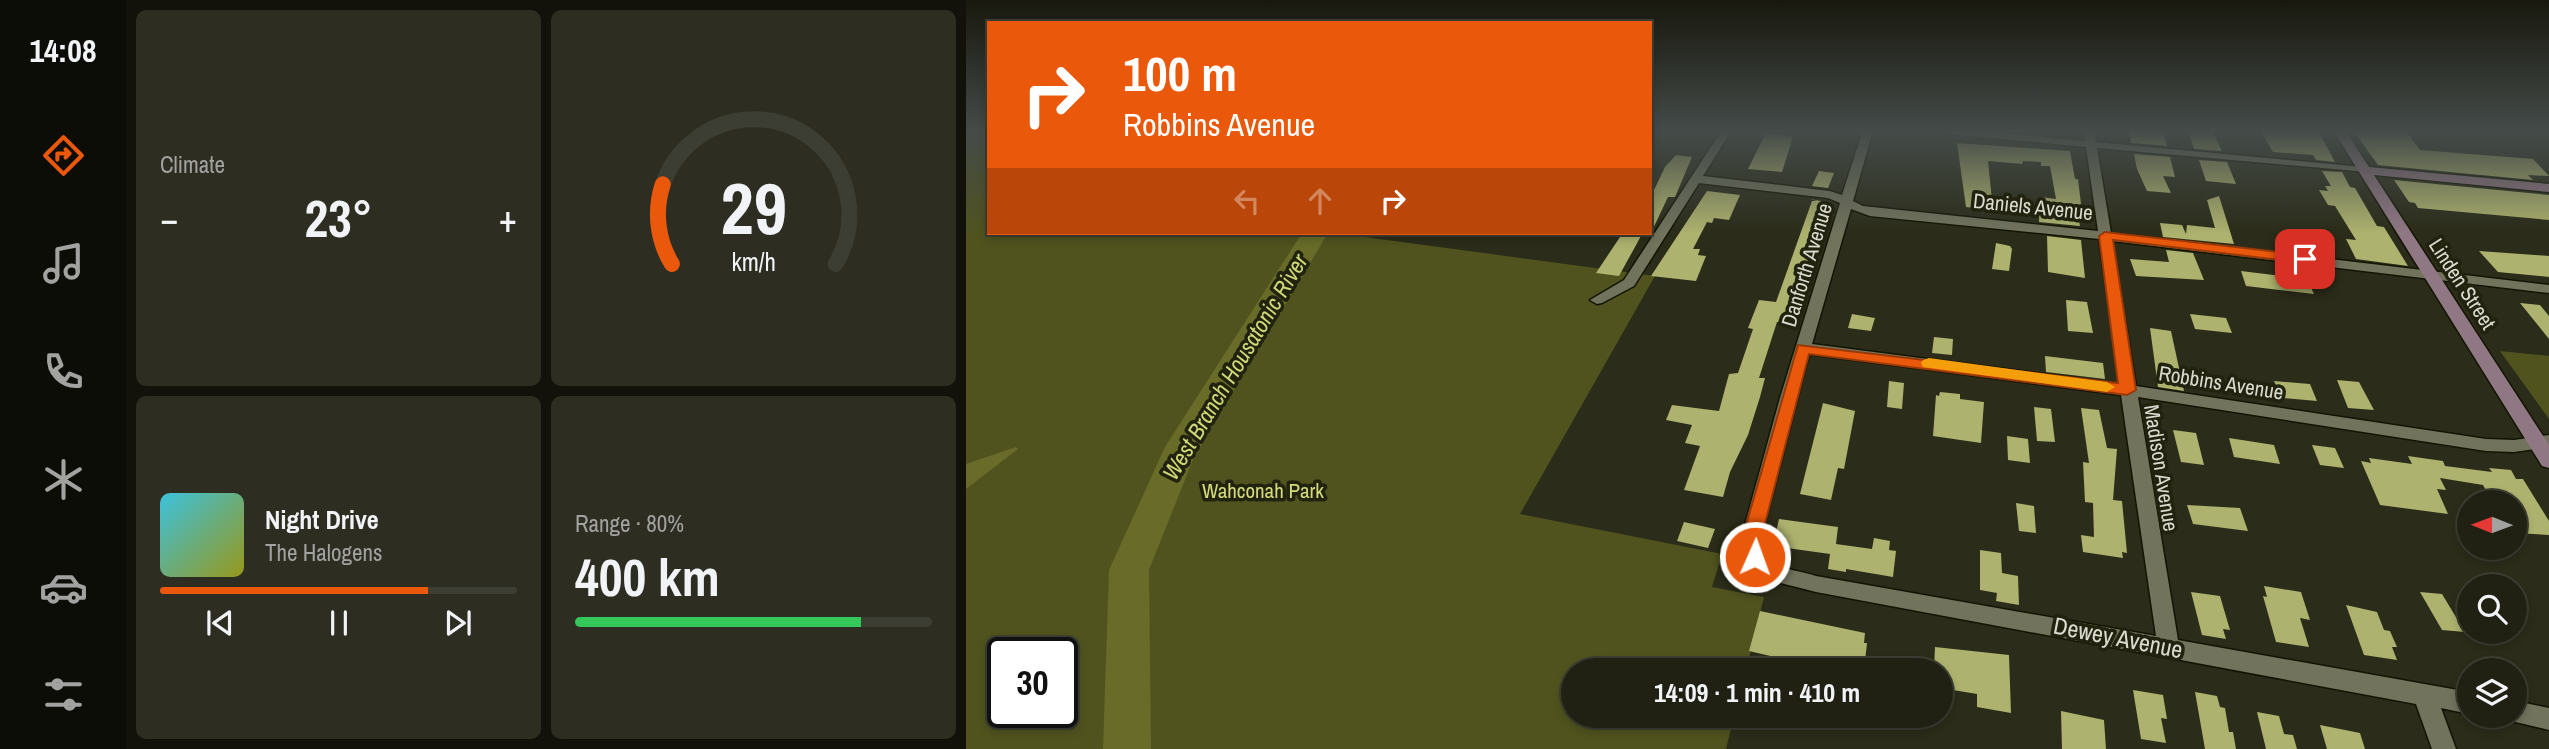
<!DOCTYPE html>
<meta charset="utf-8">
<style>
:root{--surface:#202113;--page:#2d2e21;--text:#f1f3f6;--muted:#a2a3a0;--line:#3d3e33;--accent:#ea580c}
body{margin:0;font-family:"Archivo Narrow",sans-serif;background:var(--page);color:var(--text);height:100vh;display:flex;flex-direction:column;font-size:26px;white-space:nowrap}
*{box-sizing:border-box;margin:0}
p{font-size:23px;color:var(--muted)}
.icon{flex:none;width:38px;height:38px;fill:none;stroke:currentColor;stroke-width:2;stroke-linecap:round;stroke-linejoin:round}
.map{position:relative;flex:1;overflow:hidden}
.drawer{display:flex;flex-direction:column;gap:10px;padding:10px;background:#12120a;width:840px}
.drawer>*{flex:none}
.top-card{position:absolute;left:21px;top:21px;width:665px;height:214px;border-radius:0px;box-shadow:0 4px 10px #0003,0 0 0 2px var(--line);background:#ea580c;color:#fff;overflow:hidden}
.needle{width:46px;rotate:271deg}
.tools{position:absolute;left:1491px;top:490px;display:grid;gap:14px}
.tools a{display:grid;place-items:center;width:70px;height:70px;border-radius:50%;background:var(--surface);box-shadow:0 4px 10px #0003,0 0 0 2px var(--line);font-size:35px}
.speed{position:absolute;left:21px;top:637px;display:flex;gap:14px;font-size:35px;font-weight:700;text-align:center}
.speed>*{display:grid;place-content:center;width:91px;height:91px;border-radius:50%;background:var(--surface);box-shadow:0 4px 10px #0003,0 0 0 2px var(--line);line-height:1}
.speed .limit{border:4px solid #111;border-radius:10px;background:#fff;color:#111}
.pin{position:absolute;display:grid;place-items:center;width:60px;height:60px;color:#fff;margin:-30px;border-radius:14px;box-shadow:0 4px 10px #0006}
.me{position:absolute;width:77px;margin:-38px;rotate:2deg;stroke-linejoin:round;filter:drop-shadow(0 0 5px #0008)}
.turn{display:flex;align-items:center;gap:24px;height:147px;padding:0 21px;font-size:32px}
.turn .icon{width:91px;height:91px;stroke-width:2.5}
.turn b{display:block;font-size:49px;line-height:60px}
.lanes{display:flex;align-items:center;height:66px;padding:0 21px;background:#0003;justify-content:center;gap:35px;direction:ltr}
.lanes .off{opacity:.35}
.big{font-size:52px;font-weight:700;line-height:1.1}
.drawer .widget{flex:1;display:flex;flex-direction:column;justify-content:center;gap:10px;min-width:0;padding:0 24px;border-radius:10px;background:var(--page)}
.drawer .dial{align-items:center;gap:0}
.dial svg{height:182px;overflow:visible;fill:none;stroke:var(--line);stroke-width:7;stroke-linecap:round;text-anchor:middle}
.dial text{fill:var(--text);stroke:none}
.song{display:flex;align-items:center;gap:21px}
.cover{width:84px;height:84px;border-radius:10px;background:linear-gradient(135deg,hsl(190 70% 55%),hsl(60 70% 35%))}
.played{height:7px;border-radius:4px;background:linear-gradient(90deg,var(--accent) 75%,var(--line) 75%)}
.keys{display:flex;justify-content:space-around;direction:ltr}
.heat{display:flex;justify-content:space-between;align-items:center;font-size:38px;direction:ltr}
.charge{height:10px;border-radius:5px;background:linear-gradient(90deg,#34c759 80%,var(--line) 0)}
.drawer .tiles{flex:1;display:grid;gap:10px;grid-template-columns:repeat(2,1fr)}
.trip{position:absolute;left:595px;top:658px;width:392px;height:70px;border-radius:35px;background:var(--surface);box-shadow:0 4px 10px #0003,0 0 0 2px var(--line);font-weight:700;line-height:70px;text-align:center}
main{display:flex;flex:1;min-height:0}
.tab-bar{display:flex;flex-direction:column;width:126px;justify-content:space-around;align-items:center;background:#0d0d08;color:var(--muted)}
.tab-bar .icon{width:49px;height:49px}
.tab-bar .on{color:var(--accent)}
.tab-bar b{font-size:32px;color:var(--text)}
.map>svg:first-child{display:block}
</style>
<main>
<nav class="tab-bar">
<b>14:08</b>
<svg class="icon on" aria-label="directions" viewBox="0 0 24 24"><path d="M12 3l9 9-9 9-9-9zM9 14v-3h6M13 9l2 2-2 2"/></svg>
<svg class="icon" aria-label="music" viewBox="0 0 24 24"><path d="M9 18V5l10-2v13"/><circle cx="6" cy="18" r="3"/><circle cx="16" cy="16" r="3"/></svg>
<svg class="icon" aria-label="phone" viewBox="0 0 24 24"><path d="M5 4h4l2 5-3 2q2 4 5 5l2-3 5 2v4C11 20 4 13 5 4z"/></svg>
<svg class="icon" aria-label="climate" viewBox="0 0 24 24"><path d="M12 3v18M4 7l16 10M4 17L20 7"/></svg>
<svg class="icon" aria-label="car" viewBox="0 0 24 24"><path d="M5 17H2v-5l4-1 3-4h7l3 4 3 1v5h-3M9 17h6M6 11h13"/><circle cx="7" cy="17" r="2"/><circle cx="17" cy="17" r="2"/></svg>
<svg class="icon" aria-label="filters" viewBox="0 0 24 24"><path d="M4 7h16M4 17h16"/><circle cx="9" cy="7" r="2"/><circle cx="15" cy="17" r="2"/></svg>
</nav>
<section class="drawer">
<div class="tiles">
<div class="widget"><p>Climate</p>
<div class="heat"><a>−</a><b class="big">23°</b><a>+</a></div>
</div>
<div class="widget dial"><svg viewBox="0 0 100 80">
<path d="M14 69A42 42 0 1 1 86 69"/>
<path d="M14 69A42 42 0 0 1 10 34" stroke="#ea580c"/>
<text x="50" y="56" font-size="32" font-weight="700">29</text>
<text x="50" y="72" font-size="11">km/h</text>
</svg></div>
<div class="widget">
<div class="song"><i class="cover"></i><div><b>Night Drive</b><p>The Halogens</p></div></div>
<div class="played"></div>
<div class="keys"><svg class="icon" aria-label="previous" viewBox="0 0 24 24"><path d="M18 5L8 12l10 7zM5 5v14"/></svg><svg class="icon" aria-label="pause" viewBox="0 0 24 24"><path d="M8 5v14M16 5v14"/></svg><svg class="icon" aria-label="next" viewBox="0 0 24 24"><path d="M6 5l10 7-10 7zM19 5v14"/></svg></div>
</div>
<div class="widget"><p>Range · 80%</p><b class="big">400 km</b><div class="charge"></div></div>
</div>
</section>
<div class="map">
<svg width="1583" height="749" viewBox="0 0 1583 749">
<rect width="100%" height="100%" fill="#2b2c19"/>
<path fill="#50531e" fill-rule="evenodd" d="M 0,130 L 23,130 L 23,233 L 369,233 L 689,276 L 554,514 L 756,554 L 746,587 L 798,597 L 780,670 L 607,670 L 607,716 L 768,716 L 760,749 L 0,749 ZM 37,653 L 96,653 L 96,712 L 37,712 Z
M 1534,351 L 1583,356 L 1583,419 Z"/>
<path fill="#686c28" d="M 50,447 L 52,449 L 0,489 L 0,464 Z"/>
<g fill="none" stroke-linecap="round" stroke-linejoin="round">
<path fill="#686c28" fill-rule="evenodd" d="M 336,233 L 362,233 L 228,457 L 183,570 L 185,749 L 137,749 L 143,570 L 199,447 Z"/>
</g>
<path fill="#adb26e" d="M 1163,130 L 1197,132 L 1201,146 L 1165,143 Z
M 1226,130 L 1246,130 L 1256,151 L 1228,149 L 1223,134 L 1228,135 Z
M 1294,130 L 1352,130 L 1369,162 L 1350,160 L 1347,155 L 1307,152 Z
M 1387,130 L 1439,130 L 1454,150 L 1567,159 L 1583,176 L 1562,175 L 1567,180 L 1412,165 Z
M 800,133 L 827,137 L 816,172 L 782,169 Z
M 991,143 L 1104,151 L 1109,179 L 1112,179 L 1115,204 L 1110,206 L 1114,226 L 1073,222 L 1074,197 L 1090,199 L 1084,166 L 1075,166 L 1075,162 L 1057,161 L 1056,164 L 1022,161 L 1027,210 L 1000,207 Z
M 1168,154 L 1204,157 L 1209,177 L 1197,176 L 1205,193 L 1181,191 L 1171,169 Z
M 710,155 L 726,157 L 709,197 L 702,197 L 684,235 L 684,189 L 688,190 L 699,167 Z
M 1233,160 L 1261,162 L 1270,184 L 1240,181 Z
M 853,171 L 868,173 L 862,188 L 846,186 Z
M 1356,171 L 1376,172 L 1384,187 L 1389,188 L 1411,226 L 1418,227 L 1442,266 L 1390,259 L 1380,239 L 1390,240 L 1369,206 L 1362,205 L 1353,190 L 1362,191 L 1359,186 L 1365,186 Z
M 1428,180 L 1583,195 L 1583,220 L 1452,208 L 1449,203 L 1443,202 Z
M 741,191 L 774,195 L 763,220 L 748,218 L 746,223 L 741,222 L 727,249 L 734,249 L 732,255 L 740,256 L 730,281 L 685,276 Z
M 1253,196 L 1268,244 L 1197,237 L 1194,223 L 1216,225 L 1220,234 L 1221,225 L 1249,228 L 1241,200 Z
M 844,199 L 860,202 L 856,217 L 841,253 L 844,254 L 832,292 L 826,299 L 819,322 L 811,322 L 793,378 L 799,378 L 794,397 L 782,435 L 764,472 L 757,497 L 718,490 L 734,446 L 719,443 L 726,425 L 700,420 L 706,405 L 753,411 L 763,374 L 772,373 L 787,329 L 782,328 L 793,300 L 810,302 L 846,201 L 851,201 Z
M 656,234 L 675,236 L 653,276 L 630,273 Z
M 1081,236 L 1115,240 L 1119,278 L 1082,272 Z
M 1030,243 L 1044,246 L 1046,249 L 1043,271 L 1026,269 Z
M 1200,250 L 1227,253 L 1238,280 L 1170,276 L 1164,259 L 1203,262 Z
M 1513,251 L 1583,256 L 1583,277 L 1532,272 Z
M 1275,271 L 1341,279 L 1348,294 L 1280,286 Z
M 1100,300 L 1121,302 L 1127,333 L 1102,331 Z
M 1554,303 L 1574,305 L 1583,316 L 1583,339 Z
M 886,314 L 909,318 L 905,331 L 882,328 Z
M 1224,314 L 1260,318 L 1266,333 L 1229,329 Z
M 1184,328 L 1205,331 L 1218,391 L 1192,387 Z
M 968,337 L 987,339 L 986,355 L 966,353 Z
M 1079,356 L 1137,363 L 1139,379 L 1080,372 Z
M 1371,380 L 1393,382 L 1408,410 L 1382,408 Z
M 923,381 L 938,383 L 936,409 L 921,407 Z
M 1308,381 L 1344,384 L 1351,401 L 1316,398 Z
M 974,392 L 994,394 L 994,399 L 1018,402 L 1015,443 L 967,436 L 970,395 L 973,396 Z
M 857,403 L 889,411 L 878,469 L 872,468 L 865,500 L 834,494 Z
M 1068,407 L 1085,409 L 1089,442 L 1071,441 Z
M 1115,408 L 1133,410 L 1141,448 L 1151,449 L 1147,500 L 1156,501 L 1161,553 L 1156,552 L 1157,558 L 1117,552 L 1115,535 L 1128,537 L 1127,503 L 1119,502 L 1117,462 L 1123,463 Z
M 1207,430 L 1230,433 L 1238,465 L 1215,462 Z
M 1041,436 L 1062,439 L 1064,463 L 1042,460 Z
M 1263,438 L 1308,445 L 1314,464 L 1268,457 Z
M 1346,445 L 1369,448 L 1378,468 L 1354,465 Z
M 1442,456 L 1477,461 L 1479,466 L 1526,472 L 1523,468 L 1545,470 L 1550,479 L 1557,479 L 1583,521 L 1583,535 L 1549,533 L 1549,502 L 1525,500 L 1517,485 L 1474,478 L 1480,490 L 1471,489 L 1482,514 L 1414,505 L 1395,461 L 1405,463 L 1403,458 L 1446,464 Z
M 1050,503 L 1068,506 L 1070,533 L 1053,531 Z
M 1221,505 L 1274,508 L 1282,531 L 1227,524 Z
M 813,519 L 872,527 L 870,544 L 906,549 L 908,538 L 924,541 L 923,550 L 930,551 L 927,577 L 880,569 L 880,572 L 862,569 L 864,554 L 807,546 Z
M 718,522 L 749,529 L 742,548 L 711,541 Z
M 1014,550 L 1035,553 L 1036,573 L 1052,576 L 1053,605 L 1030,601 L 1031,593 L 1014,590 Z
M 1298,586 L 1335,592 L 1344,620 L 1334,618 L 1343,647 L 1310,642 L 1297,596 L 1301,597 Z
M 1225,592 L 1254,596 L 1264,630 L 1257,629 L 1260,639 L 1236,635 Z
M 1454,592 L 1476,594 L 1499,632 L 1476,630 Z
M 1380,605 L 1411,612 L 1418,630 L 1424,631 L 1431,647 L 1426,647 L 1431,660 L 1398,655 Z
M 794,611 L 899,633 L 898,643 L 901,643 L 898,670 L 877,670 L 847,664 L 846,670 L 824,670 L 826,661 L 783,651 Z
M 969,647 L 1043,655 L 1045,713 L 1011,707 L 1011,694 L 975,688 L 975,670 L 968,670 Z
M 1167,690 L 1197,695 L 1201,719 L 1195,718 L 1200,743 L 1175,739 Z
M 1229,692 L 1251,696 L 1254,707 L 1259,708 L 1263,732 L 1267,732 L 1270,749 L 1239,749 Z
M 1095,711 L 1138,720 L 1140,749 L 1096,749 Z
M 1291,712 L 1313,716 L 1318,734 L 1327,735 L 1331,749 L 1300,749 Z
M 1354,725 L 1394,733 L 1399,749 L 1361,749 Z"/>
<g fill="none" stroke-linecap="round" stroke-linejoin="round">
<defs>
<path id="street" d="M 756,130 L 766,130 L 737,176 L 864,191 L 876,195 L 897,130 L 907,130 L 887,201 L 897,206 L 1132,231 L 1120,147 L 973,133 L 968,130 L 1003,130 L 1119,141 L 1118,130 L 1128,130 L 1130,142 L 1397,167 L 1403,170 L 1401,172 L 1131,148 L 1145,233 L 1583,285 L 1583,293 L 1146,241 L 1170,386 L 1520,439 L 1548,440 L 1583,435 L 1583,447 L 1548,452 L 1520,451 L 1172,397 L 1212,640 L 1503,692 L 1503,714 L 1475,708 L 1490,749 L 1466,749 L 1450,704 L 850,592 C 811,581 785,584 775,539 L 814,398 L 874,203 L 862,198 L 733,183 L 668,286 L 636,303 L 631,304 L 624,300 L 658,280 ZM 885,209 L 904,216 L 1133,239 L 1154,384 L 846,344 ZM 843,354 L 1155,395 L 1190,636 L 850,576 C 823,568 802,570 795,539 Z
M 1549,701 L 1583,708 L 1583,730 L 1541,720 L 1539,716 L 1549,716 Z"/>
<path id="secondary" d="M 1367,130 L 1379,130 L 1403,167 L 1583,184 L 1583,192 L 1408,175 L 1583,445 L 1583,468 L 1576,466 Z"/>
</defs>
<use href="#street" stroke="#131503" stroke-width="3"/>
<use href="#secondary" stroke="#131503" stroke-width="3"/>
<use href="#street" fill="#71735d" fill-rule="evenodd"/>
<use href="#secondary" fill="#907784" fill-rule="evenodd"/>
</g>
<linearGradient id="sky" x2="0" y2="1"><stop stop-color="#18180e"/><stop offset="0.56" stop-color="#444b49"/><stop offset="1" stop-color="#444b49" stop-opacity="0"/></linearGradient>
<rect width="1583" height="234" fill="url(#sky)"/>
<path fill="#ea580c" stroke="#983908" stroke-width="2" d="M 1139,232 L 1339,255 L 1345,259 L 1339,263 L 1147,240 L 1170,390 L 1161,395 L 843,354 L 795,539 L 798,557 L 796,563 L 789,565 L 782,563 L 776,539 L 832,345 L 1152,383 L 1133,236 Z"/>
<path fill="#f59e0b" d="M 963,358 L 1141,382 L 1149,387 L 1141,392 L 957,367 L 955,363 L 957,360 Z"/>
<g text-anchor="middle" stroke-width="7" stroke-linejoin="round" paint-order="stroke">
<g font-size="21" fill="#dadbcf" stroke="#21230f">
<text transform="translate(1067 207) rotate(6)" y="7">Daniels Avenue</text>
<text transform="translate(841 265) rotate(-73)" y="7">Danforth Avenue</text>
<text transform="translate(1496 284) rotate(57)" y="7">Linden Street</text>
<text transform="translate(1255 383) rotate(9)" y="7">Robbins Avenue</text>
<text transform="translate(1195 468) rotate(81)" y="7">Madison Avenue</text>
</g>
<g font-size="21" fill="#d5db7b" stroke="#21230f">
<text x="297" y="498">Wahconah Park</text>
</g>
<g font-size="23" font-style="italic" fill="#d1d877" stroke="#21230f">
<text transform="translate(269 367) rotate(-59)" y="8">West Branch Housatonic River</text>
</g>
<g font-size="24" fill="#dadbcf" stroke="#21230f">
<text transform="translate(1152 638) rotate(11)" y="8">Dewey Avenue</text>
</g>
</g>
</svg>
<div class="tools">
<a><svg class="needle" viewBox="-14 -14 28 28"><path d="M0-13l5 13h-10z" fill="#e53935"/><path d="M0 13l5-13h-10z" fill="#a2a3a0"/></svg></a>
<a><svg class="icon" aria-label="search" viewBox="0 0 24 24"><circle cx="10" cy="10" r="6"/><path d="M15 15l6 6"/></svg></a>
<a><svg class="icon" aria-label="layers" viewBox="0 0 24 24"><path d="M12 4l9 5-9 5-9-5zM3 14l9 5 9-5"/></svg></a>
</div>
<div class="speed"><div class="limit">30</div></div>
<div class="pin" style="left:1339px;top:259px;background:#d93025"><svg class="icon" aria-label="arrive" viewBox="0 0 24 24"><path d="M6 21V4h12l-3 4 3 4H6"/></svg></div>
<svg class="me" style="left:789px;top:557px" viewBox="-20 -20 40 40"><circle r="17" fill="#ea580c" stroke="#fff" stroke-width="3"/><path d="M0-11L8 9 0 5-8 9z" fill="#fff"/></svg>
<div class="trip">14:09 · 1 min · 410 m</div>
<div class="top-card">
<div class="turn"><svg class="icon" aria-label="right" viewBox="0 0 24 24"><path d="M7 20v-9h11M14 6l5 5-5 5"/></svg><div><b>100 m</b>Robbins Avenue</div></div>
<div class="lanes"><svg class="icon off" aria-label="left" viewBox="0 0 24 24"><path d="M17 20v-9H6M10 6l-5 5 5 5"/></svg><svg class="icon off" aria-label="ahead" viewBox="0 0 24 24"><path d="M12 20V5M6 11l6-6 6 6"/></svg><svg class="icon" aria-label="right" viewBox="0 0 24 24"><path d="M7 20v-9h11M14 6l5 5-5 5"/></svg></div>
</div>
</div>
</main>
